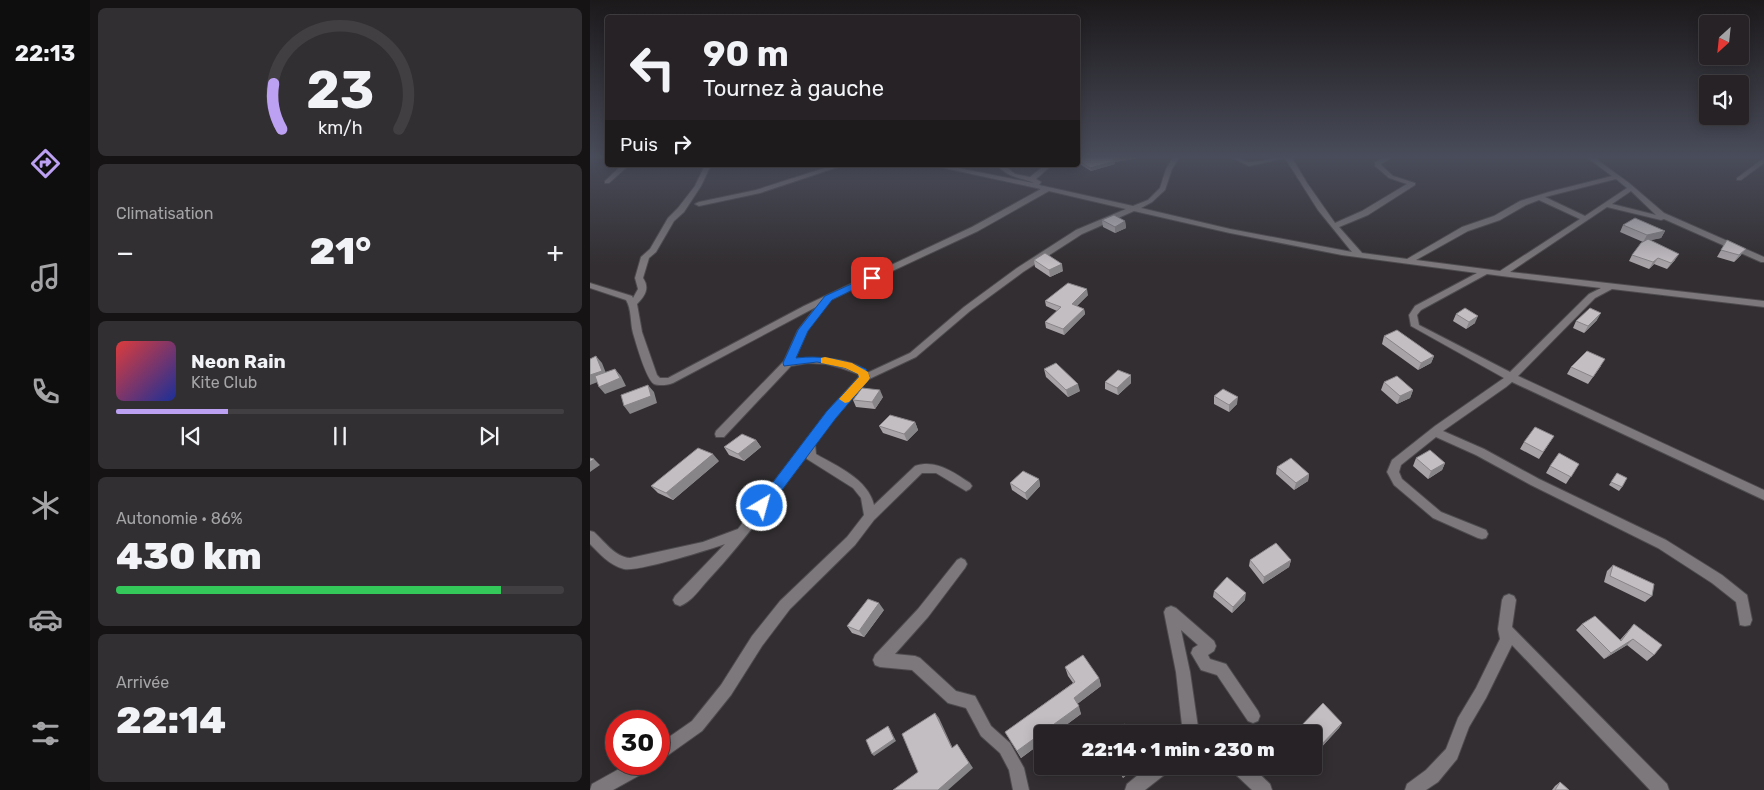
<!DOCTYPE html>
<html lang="fr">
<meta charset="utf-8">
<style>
:root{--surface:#262225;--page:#322f32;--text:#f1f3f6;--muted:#a4a4a7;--line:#423f42;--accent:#bca0f2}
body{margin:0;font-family:Rubik,sans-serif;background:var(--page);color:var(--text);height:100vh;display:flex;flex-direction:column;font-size:19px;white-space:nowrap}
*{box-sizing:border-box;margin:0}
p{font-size:16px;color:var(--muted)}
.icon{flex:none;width:28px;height:28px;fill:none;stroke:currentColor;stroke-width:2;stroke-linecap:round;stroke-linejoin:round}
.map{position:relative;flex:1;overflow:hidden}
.drawer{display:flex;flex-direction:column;gap:8px;padding:8px;background:#151314;width:500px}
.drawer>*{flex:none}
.guide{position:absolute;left:15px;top:15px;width:475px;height:152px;border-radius:5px;box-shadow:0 2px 12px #0003,0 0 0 1px var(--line);background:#262225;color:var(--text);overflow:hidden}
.needle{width:32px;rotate:207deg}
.tools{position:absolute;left:1109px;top:15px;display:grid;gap:10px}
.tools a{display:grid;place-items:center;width:50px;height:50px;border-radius:5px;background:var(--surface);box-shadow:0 2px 12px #0003,0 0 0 1px var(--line);font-size:25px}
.speed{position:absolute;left:15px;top:710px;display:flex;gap:10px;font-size:25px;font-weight:700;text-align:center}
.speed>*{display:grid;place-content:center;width:65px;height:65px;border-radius:50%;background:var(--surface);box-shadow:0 2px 12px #0003,0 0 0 1px var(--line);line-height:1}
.speed .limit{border:8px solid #d22;background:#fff;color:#111}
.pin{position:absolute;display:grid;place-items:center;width:42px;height:42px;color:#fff;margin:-21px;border-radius:10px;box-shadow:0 2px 8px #0006}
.me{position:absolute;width:55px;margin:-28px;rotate:37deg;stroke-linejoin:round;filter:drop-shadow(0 0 4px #0008)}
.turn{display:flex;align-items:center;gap:18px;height:105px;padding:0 15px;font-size:22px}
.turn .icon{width:65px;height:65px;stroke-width:2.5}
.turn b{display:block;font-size:35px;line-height:42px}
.then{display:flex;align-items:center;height:48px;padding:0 15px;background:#0003;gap:10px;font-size:19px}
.big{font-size:38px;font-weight:800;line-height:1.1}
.drawer .widget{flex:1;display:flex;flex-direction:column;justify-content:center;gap:8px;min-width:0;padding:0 18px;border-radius:8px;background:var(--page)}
.drawer .dial{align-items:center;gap:0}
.dial svg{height:130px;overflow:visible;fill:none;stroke:var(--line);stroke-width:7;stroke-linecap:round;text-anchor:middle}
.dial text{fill:var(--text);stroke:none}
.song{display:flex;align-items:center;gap:15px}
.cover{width:60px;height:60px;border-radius:8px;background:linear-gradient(135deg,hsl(0 70% 55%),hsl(230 70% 35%))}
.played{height:5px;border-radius:2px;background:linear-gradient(90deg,var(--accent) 25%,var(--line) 25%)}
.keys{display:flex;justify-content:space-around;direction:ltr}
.heat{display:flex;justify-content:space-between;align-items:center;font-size:28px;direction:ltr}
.charge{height:8px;border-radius:4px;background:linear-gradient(90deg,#34c759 86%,var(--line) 0)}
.trip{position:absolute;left:444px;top:725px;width:288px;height:50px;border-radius:5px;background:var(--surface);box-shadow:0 2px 12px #0003,0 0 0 1px var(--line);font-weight:800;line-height:50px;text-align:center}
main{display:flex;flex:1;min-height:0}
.dock{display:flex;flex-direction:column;width:90px;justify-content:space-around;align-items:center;background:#0f0e0f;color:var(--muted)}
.dock .icon{width:35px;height:35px}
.dock .active{color:var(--accent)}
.dock b{font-size:22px;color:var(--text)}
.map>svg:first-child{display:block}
</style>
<main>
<nav class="dock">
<b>22:13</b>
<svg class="icon active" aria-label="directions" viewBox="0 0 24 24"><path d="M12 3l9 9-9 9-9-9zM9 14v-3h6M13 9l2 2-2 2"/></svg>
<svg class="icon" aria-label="music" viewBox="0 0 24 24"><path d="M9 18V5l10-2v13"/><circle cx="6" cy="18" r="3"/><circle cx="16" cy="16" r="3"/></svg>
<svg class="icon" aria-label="phone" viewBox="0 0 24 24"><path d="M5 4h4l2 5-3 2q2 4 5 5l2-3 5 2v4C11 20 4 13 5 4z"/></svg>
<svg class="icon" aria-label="climate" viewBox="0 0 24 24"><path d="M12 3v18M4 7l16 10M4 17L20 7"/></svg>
<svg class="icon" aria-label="car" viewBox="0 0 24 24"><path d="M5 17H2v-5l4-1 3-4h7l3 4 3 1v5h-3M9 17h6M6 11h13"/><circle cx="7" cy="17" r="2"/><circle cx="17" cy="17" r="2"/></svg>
<svg class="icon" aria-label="filters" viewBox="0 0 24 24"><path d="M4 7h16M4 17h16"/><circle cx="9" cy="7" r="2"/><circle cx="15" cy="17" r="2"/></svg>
</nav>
<section class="drawer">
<div class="widget dial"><svg viewBox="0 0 100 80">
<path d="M14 69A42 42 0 1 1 86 69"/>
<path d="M14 69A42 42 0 0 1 9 41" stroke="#bca0f2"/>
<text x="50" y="56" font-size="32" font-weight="700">23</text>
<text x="50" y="72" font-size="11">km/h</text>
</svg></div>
<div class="widget"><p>Climatisation</p>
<div class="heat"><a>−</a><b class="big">21°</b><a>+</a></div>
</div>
<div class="widget">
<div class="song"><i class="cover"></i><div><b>Neon Rain</b><p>Kite Club</p></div></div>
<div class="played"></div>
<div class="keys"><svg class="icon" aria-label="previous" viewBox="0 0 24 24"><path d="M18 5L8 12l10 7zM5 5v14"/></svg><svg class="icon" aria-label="pause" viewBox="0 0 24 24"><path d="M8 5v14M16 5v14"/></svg><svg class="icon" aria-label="next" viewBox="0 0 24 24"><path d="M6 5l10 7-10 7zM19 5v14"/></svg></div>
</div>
<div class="widget"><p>Autonomie · 86%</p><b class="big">430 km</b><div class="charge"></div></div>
<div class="widget"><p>Arrivée</p><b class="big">22:14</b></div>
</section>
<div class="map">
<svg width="1174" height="790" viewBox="0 0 1174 790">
<rect width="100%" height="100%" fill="#322e31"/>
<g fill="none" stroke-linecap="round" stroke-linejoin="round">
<defs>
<path id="minor" d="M 584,156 L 590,156 L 582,169 L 575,190 L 562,202 L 551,208 L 640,229 L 762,252 L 728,210 L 695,158 L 659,166 L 638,156 C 648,155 653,162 661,162 C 673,162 687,156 701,156 L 717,183 L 745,223 L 772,211 L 817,184 L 799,178 L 785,166 L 785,162 L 798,156 L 805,156 L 791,164 L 791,165 L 803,176 L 825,183 L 825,185 L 778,215 L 749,227 L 772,253 L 817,259 L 872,227 L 904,216 L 930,201 L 959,192 L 1022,176 L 995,156 L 1002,156 L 1039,183 L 1074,213 L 1174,257 L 1174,262 L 1171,262 L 1074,219 L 1071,220 L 1017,207 L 920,272 L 1174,301 L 1174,307 L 1022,289 L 1005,298 L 928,376 L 1174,490 L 1174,500 L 922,382 L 916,387 L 853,431 L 894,449 L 949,479 L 1076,540 L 1132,575 L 1157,595 L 1162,620 L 1160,625 L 1155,626 L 1150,625 L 1146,602 L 1122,583 L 1068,548 L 941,485 L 886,455 L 846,437 L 811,465 L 809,472 L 812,479 L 851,512 L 896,530 L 898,534 L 896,538 L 892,539 L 888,538 L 843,518 L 804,485 L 797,472 L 802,460 L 845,426 L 914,378 L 821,326 L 819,315 L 825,306 L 887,273 L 752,255 L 640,233 L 544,211 L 492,234 L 433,272 L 380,311 L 326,357 L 277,380 L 245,418 L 225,444 L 226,454 C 248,467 278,479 284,505 L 325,466 C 346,459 363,472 380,483 L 382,486 L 380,489 L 376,491 L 346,473 L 332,473 L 284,520 L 265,545 L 200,609 L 172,646 L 141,695 L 112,731 L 74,758 L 69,761 L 69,744 L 102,721 L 131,685 L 162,636 L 190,601 L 257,537 L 274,515 L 271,498 L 263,488 L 217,459 L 216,457 C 184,499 154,542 118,580 C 110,589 101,602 90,606 L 85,604 L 83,600 L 85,596 L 135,544 C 118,550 48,572 34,569 C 19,565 10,554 0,544 L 0,531 L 4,532 C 15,542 25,557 40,558 L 113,542 L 148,529 L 237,412 L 269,377 L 268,374 L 251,368 L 236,364 L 218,363 L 201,366 L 134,437 L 126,437 L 125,434 L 126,431 L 194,361 L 208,330 L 226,307 L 83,383 C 79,385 69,386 64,384 C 56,379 46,343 43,333 C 40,322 42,310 36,300 L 0,288 L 0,283 L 42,296 L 43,298 L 48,289 L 45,278 L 51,257 L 60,249 L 78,218 L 88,208 L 105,186 L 115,165 L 121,165 L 111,186 L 94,212 L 84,221 L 66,252 L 59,258 L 53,278 C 60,288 55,296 47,304 L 52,332 L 67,375 L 70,378 L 78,378 L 214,306 L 382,227 L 451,189 L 340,165 L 353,165 L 443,183 L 444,183 C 428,176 420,179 407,165 L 414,165 L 425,174 L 440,177 L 455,165 L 462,165 L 446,179 L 451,182 L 449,185 L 543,206 L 558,200 L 570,188 L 576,169 ZM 1026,179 L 1037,188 L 995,216 L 955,197 ZM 459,191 L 536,209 L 486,230 L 427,268 L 374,307 L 320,353 L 277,373 C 267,358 221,356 205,359 L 217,331 L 238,301 L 388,231 ZM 1041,191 L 1066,215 L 1022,204 ZM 949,200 L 990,219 L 910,271 L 826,260 L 878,231 L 910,220 L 936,205 ZM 897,274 L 912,276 L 1011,288 L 999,294 L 920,372 L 829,325 L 827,315 L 831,310 Z
M 1174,158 L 1174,163 L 1151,180 L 1147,180 L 1147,178 Z
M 32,165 L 39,165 L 19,183 L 15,183 L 15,181 Z
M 244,165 L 254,165 L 170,193 L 109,206 L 105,204 L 109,202 L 166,190 Z
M 371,558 L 375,560 L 377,564 L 375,568 L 338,617 L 305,654 L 325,656 L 330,658 L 366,691 L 385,696 L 401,726 L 420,743 L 434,768 L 439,790 L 423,790 L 419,770 L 410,753 L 391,736 L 376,708 L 358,703 L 322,670 L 290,667 L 285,665 L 283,660 L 285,655 L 328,609 L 367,560 Z
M 919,594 L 924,596 L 926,600 L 922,627 L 1077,784 L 1079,790 L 1060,790 L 922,645 L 896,698 L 879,727 L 867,759 L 848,782 L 836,790 L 815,790 L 817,784 L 836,770 L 856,749 L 868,718 L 886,688 L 910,639 L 908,629 L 912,600 L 914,596 Z
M 581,606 L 586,608 L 624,641 L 626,646 L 624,651 L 618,655 L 620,659 L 636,664 L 668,711 L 670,716 L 668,721 L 663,723 L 658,721 L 627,675 L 611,670 L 601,653 L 603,648 L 608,645 L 591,630 L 600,672 L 609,734 L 593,734 L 586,672 L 574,612 L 576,608 Z
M 38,764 L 61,764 L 59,770 L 23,790 L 0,790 L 2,784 Z
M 559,766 L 580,766 L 578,772 L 555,790 L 535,790 L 537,784 Z
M 641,766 L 661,766 L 680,784 L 682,790 L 662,790 L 643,772 Z"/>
</defs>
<use href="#minor" stroke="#4e4b4e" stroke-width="2"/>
<use href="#minor" fill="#7c787b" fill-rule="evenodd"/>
</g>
<path fill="#a8a3a7" d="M 488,156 L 548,158 L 525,162 L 525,164 L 501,171 L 488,163 Z
M 512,220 L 535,221 L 536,228 L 525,233 L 513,227 Z
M 1033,225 L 1075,231 L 1071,238 L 1060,240 L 1085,260 L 1077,269 L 1064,264 L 1059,269 L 1039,261 L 1042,255 L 1053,242 L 1030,232 Z
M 1137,240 L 1151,255 L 1144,262 L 1127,257 Z
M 444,260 L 473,271 L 460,277 L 445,267 Z
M 498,295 L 487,306 L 494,309 L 495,314 L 474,335 L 456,328 L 455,322 L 467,311 L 456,306 L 455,301 Z
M 866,314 L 885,323 L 876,329 L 863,321 Z
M 1007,320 L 994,333 L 983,328 L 986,321 Z
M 794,336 L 844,356 L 841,363 L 828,370 L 792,344 Z
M 1011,366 L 998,384 L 977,374 L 981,367 Z
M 454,369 L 490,391 L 478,397 L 456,377 Z
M 515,382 L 541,383 L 528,395 L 515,389 Z
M 794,382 L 823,390 L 820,398 L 807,404 L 791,390 Z
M 624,396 L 647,404 L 639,412 L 624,404 Z
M 293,397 L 285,409 L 266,407 L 263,400 Z
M 325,422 L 328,430 L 317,441 L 293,433 L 289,426 Z
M 964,436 L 949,459 L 930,449 L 934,442 Z
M 166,440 L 171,447 L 154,461 L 139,455 L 134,447 Z
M 826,458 L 855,463 L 852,470 L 838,479 L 823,466 Z
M 129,461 L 83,500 L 68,493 L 61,486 Z
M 989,464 L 976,484 L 956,473 L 960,466 Z
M 687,467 L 719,474 L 718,481 L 704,490 L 686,474 Z
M 1027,473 L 1032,487 L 1029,491 L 1019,485 Z
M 449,479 L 450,486 L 437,500 L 422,490 L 420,483 Z
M 660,560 L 701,560 L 699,567 L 673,584 L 659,566 Z
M 1023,565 L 1062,596 L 1055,602 L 1014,582 L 1017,571 Z
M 624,591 L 655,600 L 642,613 L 623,597 Z
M 294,610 L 274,637 L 262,633 L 257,626 Z
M 992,624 L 1030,640 L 1038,631 L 1044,624 L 1064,655 L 1057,661 L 1037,645 L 1014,659 L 986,630 Z
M 475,667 L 509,678 L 511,686 L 487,704 L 491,714 L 431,758 L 415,732 L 483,683 L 478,676 Z
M 752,723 L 749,728 L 727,752 L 722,747 L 722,734 L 710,734 L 708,732 L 710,727 Z
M 526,766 L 547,766 L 533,778 Z
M 970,782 L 979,790 L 962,790 L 965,786 Z"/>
<path fill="#888588" d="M 543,156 L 548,156 L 548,158 L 525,162 L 525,164 L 501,171 L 500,168 L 522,159 Z
M 535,221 L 536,228 L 525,233 L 525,227 Z
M 1075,231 L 1071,238 L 1053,242 L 1057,235 Z
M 1156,249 L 1151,255 L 1144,262 L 1149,255 Z
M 1089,254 L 1085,260 L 1077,269 L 1081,263 Z
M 1068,258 L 1064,264 L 1059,269 L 1063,262 Z
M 472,264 L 473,271 L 460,277 L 459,270 Z
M 497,289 L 498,295 L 482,310 L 482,304 Z
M 494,309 L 495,314 L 474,335 L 473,329 Z
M 1011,313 L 1007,320 L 994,333 L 998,326 Z
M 888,316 L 885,323 L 876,329 L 879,322 Z
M 6,356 L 12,363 L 18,378 L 0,385 L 0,375 Z
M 844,356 L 841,363 L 828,370 L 831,363 Z
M 25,369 L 31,376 L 36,386 L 15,394 L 9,387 Z
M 541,375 L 541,383 L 528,395 L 527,388 Z
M 488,384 L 490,391 L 478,397 L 476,390 Z
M 58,385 L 64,392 L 67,403 L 40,414 L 34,406 Z
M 290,390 L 293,397 L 285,409 L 282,402 Z
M 823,390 L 820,398 L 807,404 L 810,396 Z
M 648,397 L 647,404 L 639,412 L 639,405 Z
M 325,422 L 328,430 L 317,441 L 314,434 Z
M 166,440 L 171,447 L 154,461 L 148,454 Z
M 123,454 L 129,461 L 83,500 L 76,493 Z
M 4,459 L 10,465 L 0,472 L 0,462 Z
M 855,463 L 852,470 L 838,479 L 841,471 Z
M 719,474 L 718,481 L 704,490 L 706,483 Z
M 449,479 L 450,486 L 437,500 L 435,493 Z
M 701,560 L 699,567 L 673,584 L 674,577 Z
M 656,593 L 655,600 L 642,613 L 643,607 Z
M 289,603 L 294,610 L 274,637 L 269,631 Z
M 1043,639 L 1037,645 L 1014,659 L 1021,653 Z
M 509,678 L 511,686 L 486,705 L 484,698 Z
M 489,706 L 491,714 L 464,734 L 452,734 L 452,742 L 431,758 L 427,751 Z
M 345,713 L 349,718 L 365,753 L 362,748 Z
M 752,723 L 749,728 L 727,752 L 729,747 Z
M 298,726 L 300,729 L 306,741 L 284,756 L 282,754 Z
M 367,744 L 383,768 L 358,790 L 348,790 Z
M 540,766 L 547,766 L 533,778 L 532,773 Z"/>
<path fill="#c3bec2" stroke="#888588" d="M 488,156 L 543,156 L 522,159 L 525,161 L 500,168 L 488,160 Z
M 524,215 L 535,221 L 525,227 L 512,220 Z
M 1045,218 L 1075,231 L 1057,235 L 1033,225 Z
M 1058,239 L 1089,254 L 1081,263 L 1068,258 L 1063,262 L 1042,255 L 1051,243 Z
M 1137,240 L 1156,249 L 1149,255 L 1131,250 Z
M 455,253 L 472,264 L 459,270 L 444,260 Z
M 478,283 L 497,289 L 482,304 L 494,309 L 473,329 L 455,322 L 471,307 L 455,301 Z
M 875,308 L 888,316 L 879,322 L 866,314 Z
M 1000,308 L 1011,313 L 998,326 L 986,321 Z
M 807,330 L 844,356 L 831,363 L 794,336 Z
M 997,351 L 1015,359 L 1003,377 L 981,367 Z
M 6,356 L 12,371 L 0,375 L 0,359 Z
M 466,363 L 488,384 L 476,390 L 454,369 Z
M 25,369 L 30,378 L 9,387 L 5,376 Z
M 528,370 L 541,375 L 527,388 L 515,382 Z
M 807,376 L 823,390 L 810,396 L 794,382 Z
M 58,385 L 61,396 L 34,406 L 31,395 Z
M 272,388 L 290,390 L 282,402 L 263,400 Z
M 633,389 L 648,397 L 639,405 L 624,396 Z
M 300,415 L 325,422 L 314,434 L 289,426 Z
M 945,427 L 964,436 L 953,452 L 934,442 Z
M 152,434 L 166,440 L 148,454 L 134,447 Z
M 108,448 L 123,454 L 76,493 L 61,486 Z
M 840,450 L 855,463 L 841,471 L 826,458 Z
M 969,453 L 989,464 L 981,477 L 960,466 Z
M 0,458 L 4,459 L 0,462 Z
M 701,458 L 719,474 L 706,483 L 687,467 Z
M 433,471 L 449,479 L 435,493 L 420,483 Z
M 1027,473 L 1037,478 L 1032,487 L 1021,482 Z
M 686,543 L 701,560 L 674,577 L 660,560 Z
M 1023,565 L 1064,584 L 1062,596 L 1020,576 Z
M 637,577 L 656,593 L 643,607 L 624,591 Z
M 278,599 L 289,603 L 269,631 L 257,626 Z
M 1005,616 L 1031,641 L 1044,624 L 1072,645 L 1064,655 L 1043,639 L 1021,653 L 992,624 Z
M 493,655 L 509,678 L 484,698 L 489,706 L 427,751 L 415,732 L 485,682 L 475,667 Z
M 733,703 L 752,723 L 729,747 L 722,740 L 722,734 L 717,734 L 710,727 Z
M 345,713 L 362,748 L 367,744 L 379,763 L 348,790 L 303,790 L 328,772 L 312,734 Z
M 535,724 L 541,734 L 521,734 Z
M 298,726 L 304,739 L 282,754 L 276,740 Z
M 528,766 L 540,766 L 532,773 Z
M 970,782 L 979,790 L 965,790 Z"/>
<linearGradient id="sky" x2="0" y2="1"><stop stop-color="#1c191b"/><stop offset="0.59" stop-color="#494c5a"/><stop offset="1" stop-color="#494c5a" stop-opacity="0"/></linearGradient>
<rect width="1174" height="266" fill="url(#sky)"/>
<path fill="#1a73e8" stroke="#114b97" d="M 279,276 L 287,278 L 242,300 L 218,331 L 206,358 C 231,355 253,359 276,369 L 280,378 L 246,418 L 177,510 L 168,510 L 166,506 L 168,502 L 237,411 L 269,377 L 268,374 L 255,368 L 227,362 L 194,366 L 193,363 L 208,330 L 235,296 Z"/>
<path fill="#f59e0b" d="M 235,357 L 262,363 L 278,372 L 280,378 L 278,381 L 259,402 L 255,403 L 249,399 L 269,377 L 268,374 L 255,368 L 231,363 L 231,358 Z"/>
</svg>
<div class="tools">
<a><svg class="needle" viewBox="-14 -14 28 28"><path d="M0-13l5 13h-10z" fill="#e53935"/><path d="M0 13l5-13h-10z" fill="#a4a4a7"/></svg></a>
<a><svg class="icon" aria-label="sound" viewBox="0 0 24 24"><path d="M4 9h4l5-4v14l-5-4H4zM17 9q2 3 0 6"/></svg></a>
</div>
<div class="speed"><div class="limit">30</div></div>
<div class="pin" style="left:282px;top:278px;background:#d93025"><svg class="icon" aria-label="arrive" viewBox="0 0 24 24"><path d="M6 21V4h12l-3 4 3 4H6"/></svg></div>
<svg class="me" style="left:172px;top:506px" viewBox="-20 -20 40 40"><circle r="17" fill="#1a73e8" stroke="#fff" stroke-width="3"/><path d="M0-11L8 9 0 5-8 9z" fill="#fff"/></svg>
<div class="trip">22:14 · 1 min · 230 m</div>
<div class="guide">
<div class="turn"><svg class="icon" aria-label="left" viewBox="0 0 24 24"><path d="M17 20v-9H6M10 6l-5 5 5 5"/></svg><div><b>90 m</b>Tournez à gauche</div></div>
<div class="then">Puis<svg class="icon" aria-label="right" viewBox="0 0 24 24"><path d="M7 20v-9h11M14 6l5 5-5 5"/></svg></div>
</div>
</div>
</main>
